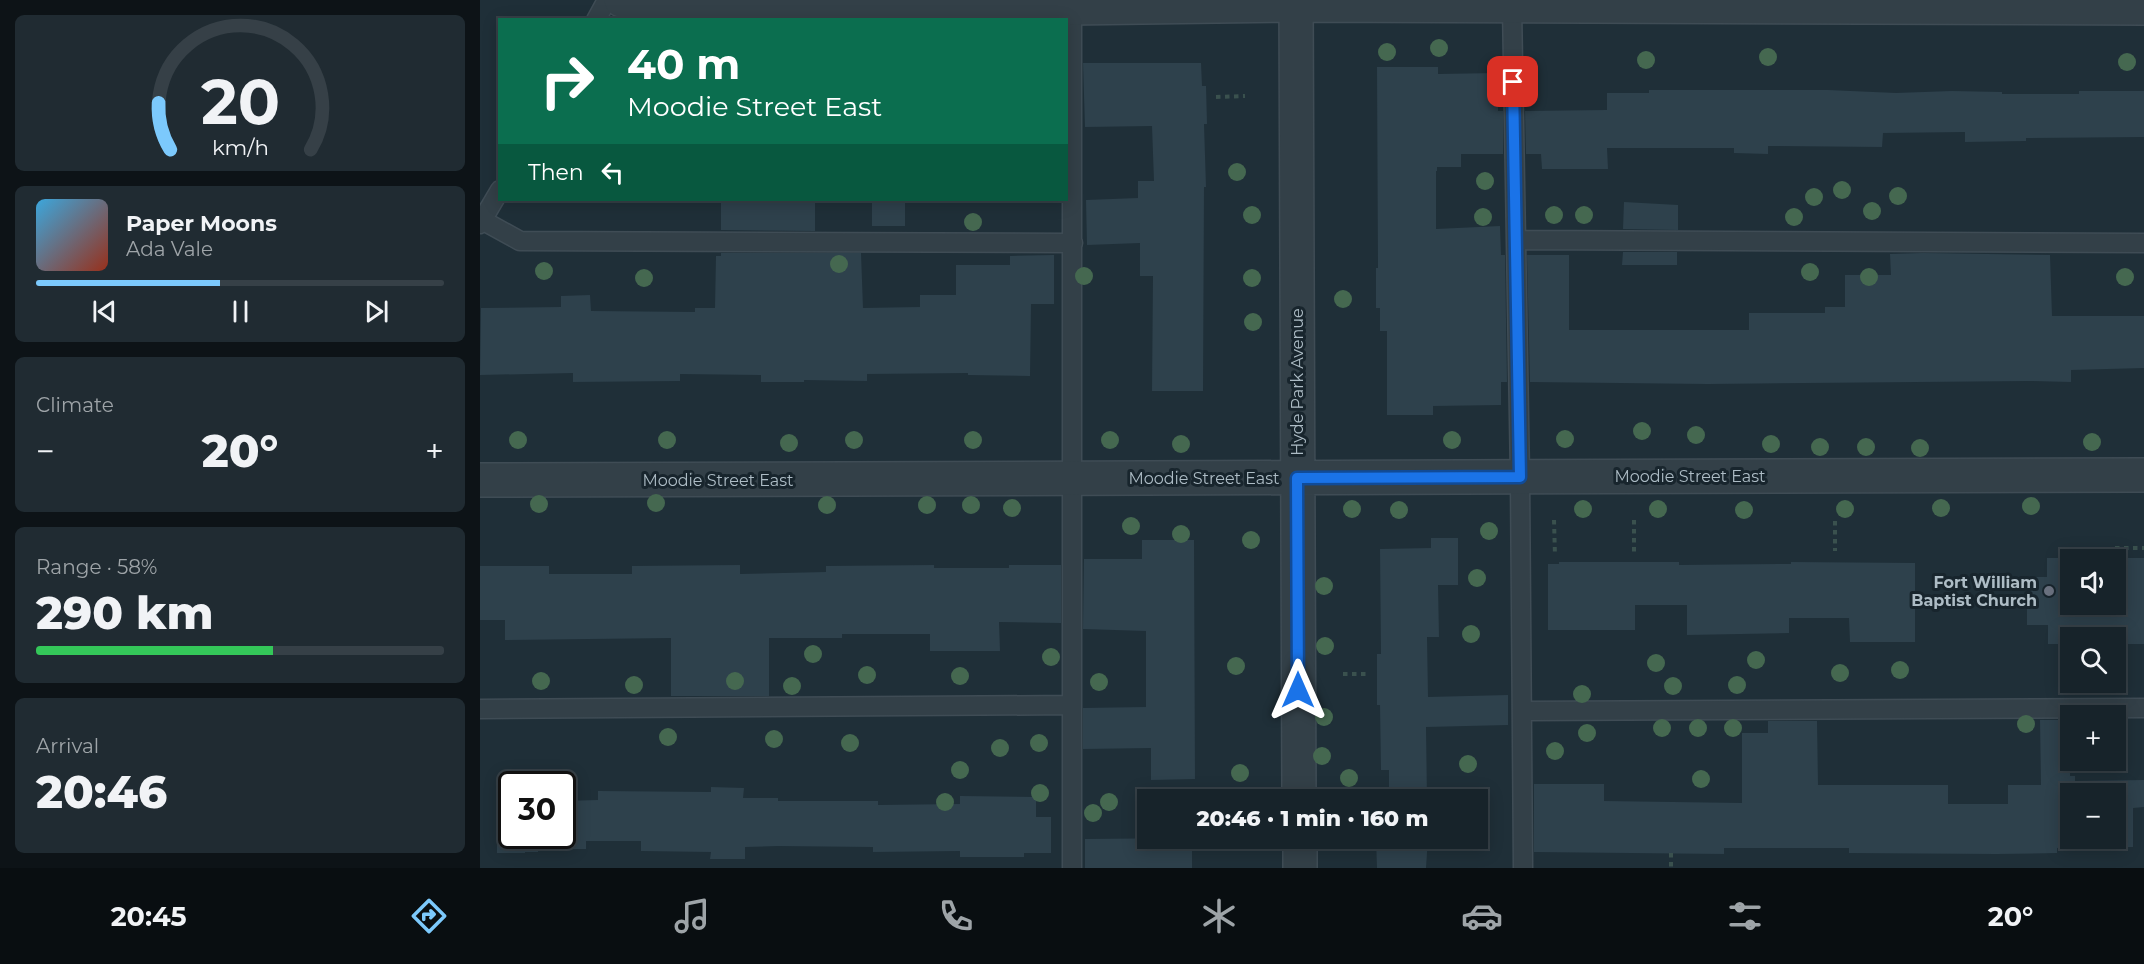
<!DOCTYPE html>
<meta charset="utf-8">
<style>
:root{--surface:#17232a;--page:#202b32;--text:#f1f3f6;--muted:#9ea4a8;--line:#364047;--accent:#7cc9fc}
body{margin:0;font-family:Montserrat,sans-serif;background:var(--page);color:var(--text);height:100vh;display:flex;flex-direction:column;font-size:22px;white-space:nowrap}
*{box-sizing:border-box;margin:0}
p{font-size:20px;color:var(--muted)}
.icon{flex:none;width:33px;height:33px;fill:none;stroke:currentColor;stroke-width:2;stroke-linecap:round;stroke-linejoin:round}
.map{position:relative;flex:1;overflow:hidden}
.drawer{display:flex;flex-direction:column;gap:15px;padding:15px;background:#0d1317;width:480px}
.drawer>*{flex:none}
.banner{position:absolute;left:18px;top:18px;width:570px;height:183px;border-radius:0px;box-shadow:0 3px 15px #0003,0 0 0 2px var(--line);background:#0b6e4f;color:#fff;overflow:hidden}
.tools{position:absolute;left:1580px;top:549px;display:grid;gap:12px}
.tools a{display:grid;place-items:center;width:66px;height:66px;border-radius:0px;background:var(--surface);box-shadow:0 3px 15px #0003,0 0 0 2px var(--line);font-size:30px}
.speed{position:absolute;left:18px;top:771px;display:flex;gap:12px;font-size:30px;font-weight:700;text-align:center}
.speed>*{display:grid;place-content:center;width:78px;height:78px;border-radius:50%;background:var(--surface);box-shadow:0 3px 15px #0003,0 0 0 2px var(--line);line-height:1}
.speed .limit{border:3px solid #111;border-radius:9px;background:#fff;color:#111}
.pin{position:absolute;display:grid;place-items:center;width:51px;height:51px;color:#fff;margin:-26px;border-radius:12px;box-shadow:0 3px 9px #0006}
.me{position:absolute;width:66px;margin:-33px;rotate:0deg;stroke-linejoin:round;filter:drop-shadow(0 0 4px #0008)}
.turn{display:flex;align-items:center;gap:21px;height:126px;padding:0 30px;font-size:27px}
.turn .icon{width:78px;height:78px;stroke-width:2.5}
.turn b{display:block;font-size:42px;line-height:51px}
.then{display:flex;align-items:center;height:57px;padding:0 30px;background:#0003;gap:12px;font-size:22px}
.big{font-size:45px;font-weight:800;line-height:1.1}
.drawer .card{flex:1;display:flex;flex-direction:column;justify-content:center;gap:9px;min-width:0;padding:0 21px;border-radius:9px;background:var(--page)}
.drawer .dial{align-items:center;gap:0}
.dial svg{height:156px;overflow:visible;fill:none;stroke:var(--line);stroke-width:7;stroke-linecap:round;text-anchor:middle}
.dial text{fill:var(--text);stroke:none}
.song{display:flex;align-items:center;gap:18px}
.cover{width:72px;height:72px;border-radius:9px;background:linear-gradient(135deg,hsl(200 70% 55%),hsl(10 70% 35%))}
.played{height:6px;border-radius:3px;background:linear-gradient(90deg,var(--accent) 45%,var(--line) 45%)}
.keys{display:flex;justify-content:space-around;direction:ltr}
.heat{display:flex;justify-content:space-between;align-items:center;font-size:33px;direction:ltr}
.charge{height:9px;border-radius:4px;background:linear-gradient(90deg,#34c759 58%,var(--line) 0)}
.trip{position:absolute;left:657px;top:789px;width:351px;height:60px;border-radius:0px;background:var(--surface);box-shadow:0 3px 15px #0003,0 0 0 2px var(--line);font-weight:800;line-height:60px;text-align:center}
.menu{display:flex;height:96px;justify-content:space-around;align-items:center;background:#090e11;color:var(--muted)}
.menu .icon{width:42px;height:42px}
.menu .selected{color:var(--accent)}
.menu b{font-size:27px;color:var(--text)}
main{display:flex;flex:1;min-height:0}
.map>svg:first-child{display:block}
</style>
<main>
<section class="drawer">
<div class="card dial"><svg viewBox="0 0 100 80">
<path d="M14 69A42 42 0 1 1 86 69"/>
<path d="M14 69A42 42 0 0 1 8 45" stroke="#7cc9fc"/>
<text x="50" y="56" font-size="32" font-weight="700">20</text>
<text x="50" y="72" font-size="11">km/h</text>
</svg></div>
<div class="card">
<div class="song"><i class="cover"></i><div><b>Paper Moons</b><p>Ada Vale</p></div></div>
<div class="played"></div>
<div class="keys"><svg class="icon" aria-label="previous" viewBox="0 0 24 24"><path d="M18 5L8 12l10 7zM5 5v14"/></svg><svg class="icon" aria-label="pause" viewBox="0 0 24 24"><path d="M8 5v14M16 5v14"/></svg><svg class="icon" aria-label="next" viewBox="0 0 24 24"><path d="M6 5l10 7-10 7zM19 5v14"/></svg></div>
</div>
<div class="card"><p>Climate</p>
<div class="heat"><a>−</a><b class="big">20°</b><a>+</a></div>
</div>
<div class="card"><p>Range · 58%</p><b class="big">290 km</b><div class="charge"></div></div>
<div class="card"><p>Arrival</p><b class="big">20:46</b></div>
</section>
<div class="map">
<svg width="1664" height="868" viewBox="0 0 1664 868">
<rect width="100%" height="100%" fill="#1f2f38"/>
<path fill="#2e414c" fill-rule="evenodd" d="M 603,63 L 721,63 L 722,86 L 726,86 L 727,124 L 724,124 L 726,187 L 724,187 L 723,391 L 672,391 L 673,276 L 660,276 L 660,243 L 607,245 L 606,200 L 658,198 L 658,181 L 674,181 L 672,126 L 605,127 Z
M 897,67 L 958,67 L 958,74 L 1018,73 L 1018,111 L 1023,111 L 1023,154 L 981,154 L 981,167 L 957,167 L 957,171 L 956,171 L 956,229 L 1020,226 L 1021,255 L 1025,255 L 1027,382 L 1021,382 L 1021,405 L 953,406 L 953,415 L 907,415 L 907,331 L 900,331 L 900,308 L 896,308 L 896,268 L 898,268 Z
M 1169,90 L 1348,90 L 1416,93 L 1472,91 L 1522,92 L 1522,94 L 1599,94 L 1599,91 L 1664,91 L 1664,137 L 1546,138 L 1546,141 L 1485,142 L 1485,132 L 1403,133 L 1402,147 L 1288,146 L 1288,154 L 1254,153 L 1254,148 L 1127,148 L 1128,169 L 1062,169 L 1061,154 L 1046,154 L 1045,111 L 1127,110 L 1127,93 L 1169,93 Z
M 241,200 L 335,200 L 335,231 L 241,230 Z
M 392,200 L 425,200 L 425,226 L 392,226 Z
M 1144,202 L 1198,205 L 1198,230 L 1143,229 Z
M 1143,252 L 1197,252 L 1197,265 L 1142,265 Z
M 241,253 L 381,253 L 383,308 L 440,307 L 440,295 L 476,295 L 476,265 L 530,265 L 530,256 L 574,255 L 574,304 L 551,304 L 550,376 L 488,375 L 488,373 L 387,374 L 387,381 L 324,380 L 324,382 L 281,382 L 281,375 L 200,374 L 200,381 L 93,382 L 93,373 L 0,375 L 1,308 L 81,307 L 81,296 L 110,295 L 111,311 L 215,312 L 215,308 L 235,308 L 236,256 L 241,256 Z
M 1443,253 L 1570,255 L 1572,316 L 1664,316 L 1664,368 L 1591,370 L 1591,382 L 1549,381 L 1228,384 L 1050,382 L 1047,255 L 1089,255 L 1089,330 L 1269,330 L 1269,313 L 1345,313 L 1345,307 L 1365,307 L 1365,275 L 1411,275 L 1410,254 Z
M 951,538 L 978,538 L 978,585 L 958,585 L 959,637 L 947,637 L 948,697 L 1028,695 L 1028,725 L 946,727 L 947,800 L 909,800 L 909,770 L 901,770 L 900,705 L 897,705 L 897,654 L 901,654 L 900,549 L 951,548 Z
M 662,540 L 714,540 L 715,779 L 671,780 L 671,748 L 603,749 L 603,708 L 666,707 L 666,631 L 603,629 L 604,559 L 662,559 Z
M 1567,558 L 1664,558 L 1664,644 L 1635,644 L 1635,638 L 1590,638 L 1590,644 L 1568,644 L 1568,625 L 1547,625 L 1547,577 L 1567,577 ZM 1590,560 L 1635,560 L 1635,604 L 1590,604 Z
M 1079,562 L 1199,562 L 1199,565 L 1311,564 L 1311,562 L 1435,563 L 1435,642 L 1370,642 L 1369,618 L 1309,618 L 1309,633 L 1207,635 L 1207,605 L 1155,605 L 1155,630 L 1068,630 L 1068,564 L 1079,564 Z
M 260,565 L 260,574 L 346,572 L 346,566 L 454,565 L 454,568 L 529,568 L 529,565 L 581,565 L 581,623 L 519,622 L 520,651 L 450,651 L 450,634 L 362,634 L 362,638 L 289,638 L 289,696 L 191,696 L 191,638 L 25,640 L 25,620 L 0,620 L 0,566 L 69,566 L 69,574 L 152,574 L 152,566 Z
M 1560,720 L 1590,720 L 1590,776 L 1595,776 L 1595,781 L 1664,780 L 1664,807 L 1653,808 L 1653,847 L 1577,848 L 1577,853 L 1516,854 L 1369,853 L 1369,848 L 1244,848 L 1244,854 L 1054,852 L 1054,784 L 1124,784 L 1124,801 L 1262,803 L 1262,733 L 1288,733 L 1288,721 L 1337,721 L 1338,785 L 1468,785 L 1468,804 L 1528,804 L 1528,785 L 1561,785 ZM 1590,794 L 1635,794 L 1635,838 L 1590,838 Z
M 231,787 L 264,788 L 263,798 L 298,798 L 298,801 L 398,801 L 398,805 L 480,804 L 480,796 L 556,797 L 556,817 L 571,817 L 571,853 L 544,853 L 544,857 L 480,857 L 480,851 L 393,852 L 393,847 L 298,846 L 265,847 L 265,859 L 230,859 L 231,852 L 161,851 L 161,841 L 106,841 L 106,849 L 58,849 L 58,852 L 45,852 L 45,853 L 17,853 L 17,800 L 32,800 L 32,836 L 82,836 L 82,801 L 118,800 L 118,791 L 231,792 Z
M 712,838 L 712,868 L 605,868 L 605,839 Z
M 896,838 L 948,838 L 946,868 L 897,868 Z"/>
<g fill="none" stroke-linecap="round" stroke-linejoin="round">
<defs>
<path id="service" d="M 1032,6 L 1040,477 L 1043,868
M 592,8 L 592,868
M 116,20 L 127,0
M 2,220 L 40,241 L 593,243
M 0,224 L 20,190
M 1036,240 L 1664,243
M 0,709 L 592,705
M 1042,711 L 1664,708"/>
<path id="minor" d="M 141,0 L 174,8 L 221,13 L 816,5 L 1664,8
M 816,0 L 819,800
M 0,480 L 1664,475
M 820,838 L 820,868"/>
</defs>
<use href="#service" stroke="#3f4c55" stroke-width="21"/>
<use href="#minor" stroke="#3f4c55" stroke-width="36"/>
<path stroke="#3a514e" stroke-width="4" stroke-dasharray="4.5 4.5" stroke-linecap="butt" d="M 736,97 L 765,96
M 1074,520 L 1075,556
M 1154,520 L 1154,552
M 1355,521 L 1355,551
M 1635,548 L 1664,548
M 863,674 L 887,674
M 1191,853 L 1191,868"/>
<use href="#service" stroke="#334048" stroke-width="18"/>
<use href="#minor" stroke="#334048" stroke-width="33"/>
</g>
<g fill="#456850">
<circle cx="959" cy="48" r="9"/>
<circle cx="907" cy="52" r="9"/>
<circle cx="1288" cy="57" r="9"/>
<circle cx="1166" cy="60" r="9"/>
<circle cx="1647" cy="62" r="9"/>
<circle cx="757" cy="172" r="9"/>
<circle cx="1005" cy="181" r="9"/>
<circle cx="1362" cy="190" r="9"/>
<circle cx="1418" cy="196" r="9"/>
<circle cx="1334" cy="197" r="9"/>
<circle cx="1392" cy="211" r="9"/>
<circle cx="772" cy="215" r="9"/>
<circle cx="1074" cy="215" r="9"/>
<circle cx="1104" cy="215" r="9"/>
<circle cx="1003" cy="217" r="9"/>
<circle cx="1314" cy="217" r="9"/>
<circle cx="493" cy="222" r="9"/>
<circle cx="359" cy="264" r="9"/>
<circle cx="64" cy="271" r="9"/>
<circle cx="1330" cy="272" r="9"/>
<circle cx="604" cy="276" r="9"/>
<circle cx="1389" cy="277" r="9"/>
<circle cx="1645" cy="277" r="9"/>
<circle cx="164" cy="278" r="9"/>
<circle cx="772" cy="278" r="9"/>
<circle cx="863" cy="299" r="9"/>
<circle cx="773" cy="322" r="9"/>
<circle cx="1162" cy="431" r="9"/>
<circle cx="1216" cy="435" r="9"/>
<circle cx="1085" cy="439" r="9"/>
<circle cx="38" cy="440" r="9"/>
<circle cx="187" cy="440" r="9"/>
<circle cx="374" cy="440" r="9"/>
<circle cx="493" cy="440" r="9"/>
<circle cx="630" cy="440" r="9"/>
<circle cx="972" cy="440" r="9"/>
<circle cx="1612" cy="442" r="9"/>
<circle cx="309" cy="443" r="9"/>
<circle cx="701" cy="444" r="9"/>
<circle cx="1291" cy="444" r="9"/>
<circle cx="1340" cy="447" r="9"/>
<circle cx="1386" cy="447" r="9"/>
<circle cx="1440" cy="448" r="9"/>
<circle cx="176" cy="503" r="9"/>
<circle cx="59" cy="504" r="9"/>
<circle cx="347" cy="505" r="9"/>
<circle cx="447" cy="505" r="9"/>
<circle cx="491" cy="505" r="9"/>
<circle cx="1551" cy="506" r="9"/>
<circle cx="532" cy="508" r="9"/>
<circle cx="1461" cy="508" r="9"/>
<circle cx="872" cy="509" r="9"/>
<circle cx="1103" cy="509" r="9"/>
<circle cx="1178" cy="509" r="9"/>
<circle cx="1365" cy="509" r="9"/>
<circle cx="919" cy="510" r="9"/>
<circle cx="1264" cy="510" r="9"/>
<circle cx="651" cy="526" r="9"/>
<circle cx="1009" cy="531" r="9"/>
<circle cx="701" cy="534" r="9"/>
<circle cx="771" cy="540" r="9"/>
<circle cx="997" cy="578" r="9"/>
<circle cx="844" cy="586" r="9"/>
<circle cx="991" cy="634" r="9"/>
<circle cx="845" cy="646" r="9"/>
<circle cx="333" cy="654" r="9"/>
<circle cx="571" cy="657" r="9"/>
<circle cx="1276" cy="660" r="9"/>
<circle cx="1176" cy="663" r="9"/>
<circle cx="756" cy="666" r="9"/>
<circle cx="1420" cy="670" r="9"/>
<circle cx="1360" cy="673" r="9"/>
<circle cx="387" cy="675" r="9"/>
<circle cx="480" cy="676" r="9"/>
<circle cx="61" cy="681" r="9"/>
<circle cx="255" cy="681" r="9"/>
<circle cx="619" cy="682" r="9"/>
<circle cx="154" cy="685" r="9"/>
<circle cx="1257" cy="685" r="9"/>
<circle cx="312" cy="686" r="9"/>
<circle cx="1193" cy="686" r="9"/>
<circle cx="1102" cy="694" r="9"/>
<circle cx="844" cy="717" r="9"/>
<circle cx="1546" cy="724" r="9"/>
<circle cx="1182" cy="728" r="9"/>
<circle cx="1218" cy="728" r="9"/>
<circle cx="1253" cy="728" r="9"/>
<circle cx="1107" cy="733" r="9"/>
<circle cx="188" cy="737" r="9"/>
<circle cx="294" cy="739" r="9"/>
<circle cx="370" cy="743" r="9"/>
<circle cx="559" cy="743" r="9"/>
<circle cx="520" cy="748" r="9"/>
<circle cx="1075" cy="751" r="9"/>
<circle cx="842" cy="756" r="9"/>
<circle cx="988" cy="764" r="9"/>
<circle cx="480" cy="770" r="9"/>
<circle cx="760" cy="773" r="9"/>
<circle cx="869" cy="778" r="9"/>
<circle cx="1221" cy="779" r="9"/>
<circle cx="560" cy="793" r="9"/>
<circle cx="465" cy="802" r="9"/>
<circle cx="629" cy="802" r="9"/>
<circle cx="613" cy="813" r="9"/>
</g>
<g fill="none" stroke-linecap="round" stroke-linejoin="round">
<defs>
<path id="route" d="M 818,690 L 817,478 L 1040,477 L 1033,82"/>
</defs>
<use href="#route" stroke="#114b97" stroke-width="15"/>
<use href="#route" stroke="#1a73e8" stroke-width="10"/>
</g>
<circle fill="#6b7280" stroke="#18252d" stroke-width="2" cx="1569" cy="591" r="6"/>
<g text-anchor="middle" stroke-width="6" stroke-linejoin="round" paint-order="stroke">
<g font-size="16" fill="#adbcc5" stroke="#18252d">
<text transform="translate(817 382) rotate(-90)" y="6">Hyde Park Avenue</text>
<text x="1210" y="482">Moodie Street East</text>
<text x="724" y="484">Moodie Street East</text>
<text x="238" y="486">Moodie Street East</text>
</g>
<g font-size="16" font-weight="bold" fill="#adbcc5" stroke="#18252d" text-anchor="end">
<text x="1557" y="588">Fort William<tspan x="1557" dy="18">Baptist Church</tspan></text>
</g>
</g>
</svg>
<div class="tools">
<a><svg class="icon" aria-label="sound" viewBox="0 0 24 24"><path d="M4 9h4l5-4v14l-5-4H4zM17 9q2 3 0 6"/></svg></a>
<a><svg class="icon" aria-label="search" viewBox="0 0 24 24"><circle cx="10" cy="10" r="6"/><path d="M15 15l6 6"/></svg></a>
<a>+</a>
<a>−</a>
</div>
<div class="speed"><div class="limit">30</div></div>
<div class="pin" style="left:1033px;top:82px;background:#d93025"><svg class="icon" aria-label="arrive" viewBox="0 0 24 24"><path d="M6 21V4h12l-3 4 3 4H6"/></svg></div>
<svg class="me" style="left:818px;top:690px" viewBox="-20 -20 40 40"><path d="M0-17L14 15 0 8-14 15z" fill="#1a73e8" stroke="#fff" stroke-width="4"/></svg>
<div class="trip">20:46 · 1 min · 160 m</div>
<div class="banner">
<div class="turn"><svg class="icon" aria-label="right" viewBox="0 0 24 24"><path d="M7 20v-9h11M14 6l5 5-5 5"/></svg><div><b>40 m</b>Moodie Street East</div></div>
<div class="then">Then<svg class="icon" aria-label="left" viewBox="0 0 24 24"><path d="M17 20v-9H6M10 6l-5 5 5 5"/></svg></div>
</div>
</div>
</main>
<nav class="menu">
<b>20:45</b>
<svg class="icon selected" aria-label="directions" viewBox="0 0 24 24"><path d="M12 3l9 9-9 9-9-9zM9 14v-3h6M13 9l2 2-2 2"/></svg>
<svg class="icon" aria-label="music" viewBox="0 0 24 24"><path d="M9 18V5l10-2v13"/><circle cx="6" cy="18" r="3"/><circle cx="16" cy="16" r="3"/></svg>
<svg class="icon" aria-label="phone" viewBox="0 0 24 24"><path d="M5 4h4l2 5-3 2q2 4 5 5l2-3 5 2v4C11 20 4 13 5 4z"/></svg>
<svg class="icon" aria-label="climate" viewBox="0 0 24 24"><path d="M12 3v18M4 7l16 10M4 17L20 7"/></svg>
<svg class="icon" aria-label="car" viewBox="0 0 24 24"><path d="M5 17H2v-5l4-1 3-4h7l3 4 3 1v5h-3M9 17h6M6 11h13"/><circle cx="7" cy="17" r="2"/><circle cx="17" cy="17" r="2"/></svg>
<svg class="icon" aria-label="filters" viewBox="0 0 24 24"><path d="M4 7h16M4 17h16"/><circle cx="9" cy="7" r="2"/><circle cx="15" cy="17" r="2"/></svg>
<b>20°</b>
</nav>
